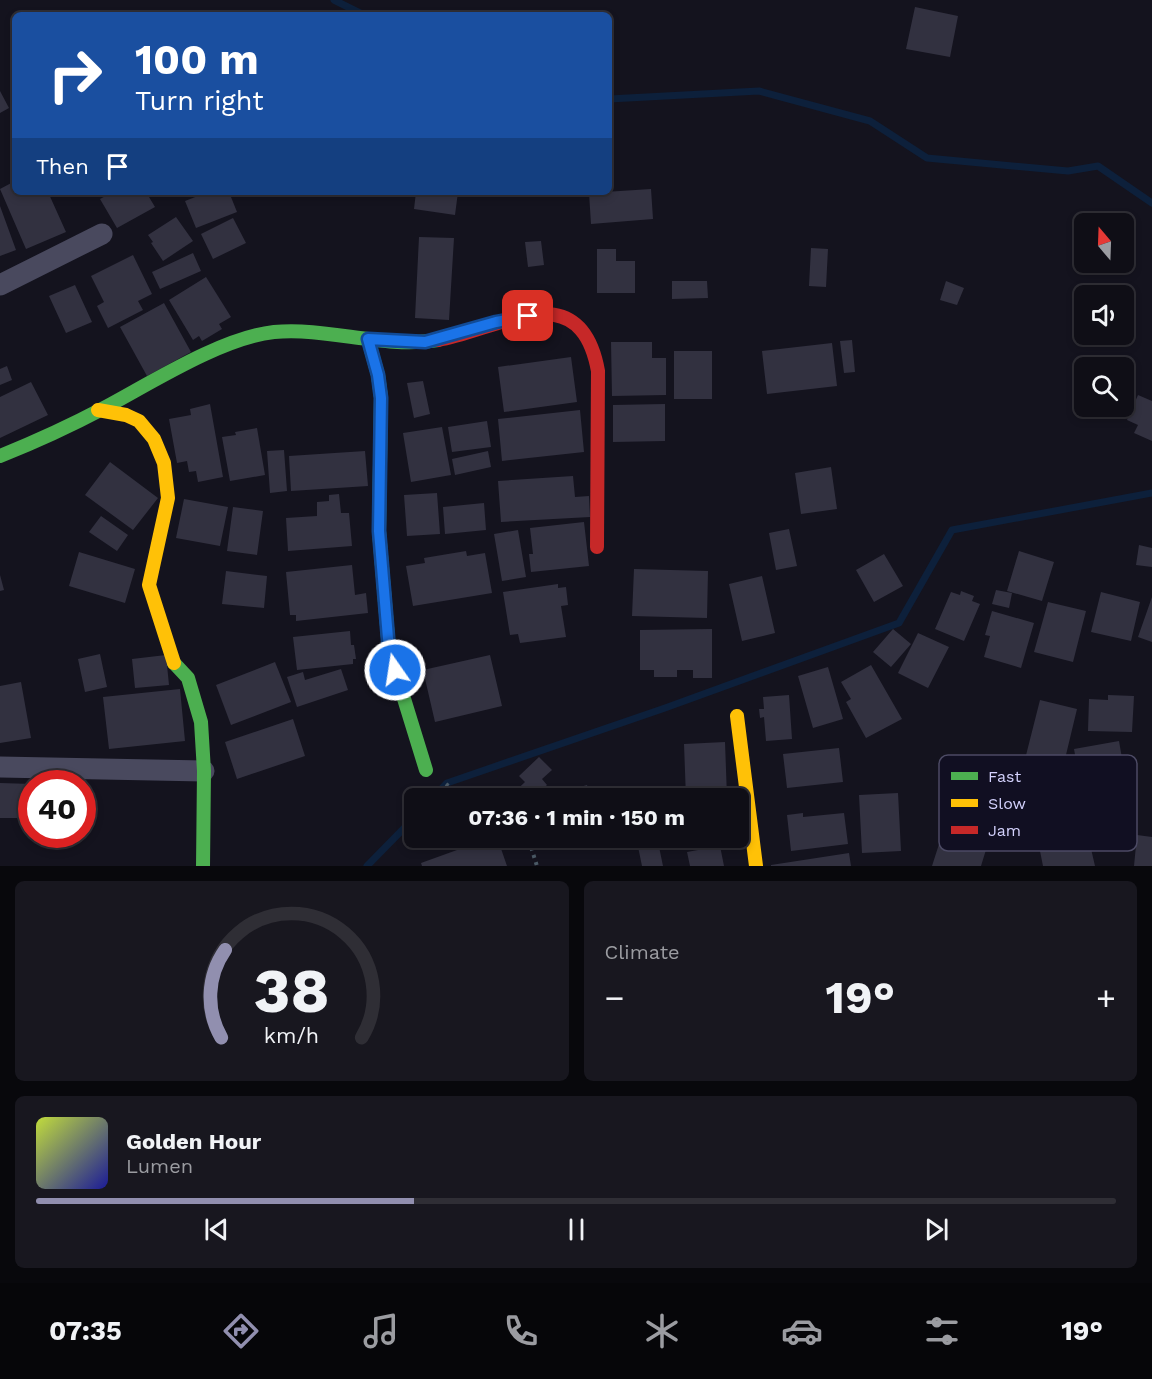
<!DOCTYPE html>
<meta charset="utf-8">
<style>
:root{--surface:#0f0e16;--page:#18171f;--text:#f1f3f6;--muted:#9b9ca1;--line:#2f2e35;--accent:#918faf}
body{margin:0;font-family:"Work Sans",sans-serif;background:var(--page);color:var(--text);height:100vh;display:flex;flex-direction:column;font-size:22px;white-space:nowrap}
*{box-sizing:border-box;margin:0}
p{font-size:20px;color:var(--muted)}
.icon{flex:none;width:33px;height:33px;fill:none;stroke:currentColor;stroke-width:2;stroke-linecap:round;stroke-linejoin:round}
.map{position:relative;height:866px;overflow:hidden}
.drawer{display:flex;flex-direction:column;gap:15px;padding:15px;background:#08080c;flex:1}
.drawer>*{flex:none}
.guide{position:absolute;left:12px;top:12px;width:600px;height:183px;border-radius:9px;box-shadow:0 3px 9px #0003,0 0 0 2px var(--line);background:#1a4fa0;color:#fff;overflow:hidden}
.needle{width:39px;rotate:341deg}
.controls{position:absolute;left:1074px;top:213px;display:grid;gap:12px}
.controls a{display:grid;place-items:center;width:60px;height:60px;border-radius:9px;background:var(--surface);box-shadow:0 3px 9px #0003,0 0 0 2px var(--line);font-size:30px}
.speed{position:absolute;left:18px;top:770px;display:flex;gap:12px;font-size:30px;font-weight:700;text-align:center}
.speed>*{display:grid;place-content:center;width:78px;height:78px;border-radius:50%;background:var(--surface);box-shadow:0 3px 9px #0003,0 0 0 2px var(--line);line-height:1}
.speed .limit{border:9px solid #d22;background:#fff;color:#111}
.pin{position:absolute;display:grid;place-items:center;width:51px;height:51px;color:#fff;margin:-26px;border-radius:12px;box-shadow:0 3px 9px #0006}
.me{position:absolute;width:66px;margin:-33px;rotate:347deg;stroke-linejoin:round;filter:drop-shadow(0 0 4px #0008)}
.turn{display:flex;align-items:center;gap:21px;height:126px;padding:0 24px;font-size:27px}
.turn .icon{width:78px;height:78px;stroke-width:2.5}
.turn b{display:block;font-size:42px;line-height:51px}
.then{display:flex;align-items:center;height:57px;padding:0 24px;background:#0003;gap:12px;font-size:22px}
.big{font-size:45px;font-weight:700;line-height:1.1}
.drawer .card{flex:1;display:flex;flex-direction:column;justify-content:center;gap:9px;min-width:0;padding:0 21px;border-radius:9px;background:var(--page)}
.drawer .dial{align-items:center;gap:0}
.dial svg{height:156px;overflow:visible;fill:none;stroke:var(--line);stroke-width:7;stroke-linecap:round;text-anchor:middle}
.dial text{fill:var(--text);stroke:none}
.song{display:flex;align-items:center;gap:18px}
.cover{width:72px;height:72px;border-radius:9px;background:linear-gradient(135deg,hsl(70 70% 55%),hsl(240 70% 35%))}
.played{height:6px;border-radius:3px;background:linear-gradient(90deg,var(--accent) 35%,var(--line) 35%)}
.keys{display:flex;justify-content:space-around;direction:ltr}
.heat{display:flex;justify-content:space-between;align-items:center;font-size:33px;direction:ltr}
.drawer .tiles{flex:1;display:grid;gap:15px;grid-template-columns:1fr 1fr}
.card:last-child{grid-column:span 2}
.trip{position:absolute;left:404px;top:788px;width:345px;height:60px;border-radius:9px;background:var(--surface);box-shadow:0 3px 9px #0003,0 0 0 2px var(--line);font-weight:700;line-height:60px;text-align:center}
.menu{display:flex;height:96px;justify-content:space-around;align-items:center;background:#060609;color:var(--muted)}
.menu .icon{width:42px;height:42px}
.menu .current{color:var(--accent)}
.menu b{font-size:27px;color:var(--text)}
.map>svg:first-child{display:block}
</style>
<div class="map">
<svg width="1152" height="866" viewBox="0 0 1152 866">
<rect width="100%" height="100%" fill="#14131e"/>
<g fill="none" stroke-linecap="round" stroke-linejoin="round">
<path stroke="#0d203b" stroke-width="7" d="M 334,0 L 364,15
M 609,99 L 759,91 L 870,121 L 927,158 L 1068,171 L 1098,166 L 1152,203
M 433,798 L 447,783 L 665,708 L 899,623 L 952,530 L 1152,493
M 367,866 L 414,818"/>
</g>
<path fill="#323140" d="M 915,7 L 958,16 L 950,57 L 906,49 Z
M 0,91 L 9,108 L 0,113 Z
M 15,181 L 15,192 L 48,192 L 66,232 L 26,249 L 0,189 Z
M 651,189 L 653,219 L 591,224 L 589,193 Z
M 113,192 L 146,192 L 155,207 L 117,228 L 100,199 Z
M 208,192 L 229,192 L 237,212 L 196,228 L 185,201 Z
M 416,192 L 458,192 L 455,215 L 414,209 Z
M 0,206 L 16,250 L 0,256 Z
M 176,217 L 193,241 L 163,261 L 151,243 L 153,242 L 148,235 Z
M 233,218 L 246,243 L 213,259 L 201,234 Z
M 419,237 L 454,238 L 449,320 L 415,318 Z
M 541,241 L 544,265 L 528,267 L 525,242 Z
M 811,248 L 828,249 L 826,287 L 809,286 Z
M 597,249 L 616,249 L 616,261 L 635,261 L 635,293 L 597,293 Z
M 193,253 L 201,271 L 160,289 L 152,272 Z
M 133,255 L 152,294 L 138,301 L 143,310 L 108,328 L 97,306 L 104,302 L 91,276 Z
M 206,277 L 231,317 L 219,324 L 222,329 L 202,341 L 199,336 L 193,340 L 169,300 Z
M 672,281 L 707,281 L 708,298 L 672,299 Z
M 946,281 L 964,288 L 957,305 L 940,300 Z
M 75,285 L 92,322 L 66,333 L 49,296 Z
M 164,303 L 191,352 L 147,376 L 120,327 Z
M 852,340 L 855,372 L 844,373 L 840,341 Z
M 611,342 L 652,342 L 652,358 L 666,358 L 666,395 L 612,396 Z
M 832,343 L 837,386 L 767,394 L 762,351 Z
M 674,351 L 712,351 L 712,399 L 674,399 Z
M 571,357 L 577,402 L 504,412 L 498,367 Z
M 7,366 L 12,380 L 0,385 L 0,369 Z
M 423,381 L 430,414 L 414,418 L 407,383 Z
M 31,382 L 48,415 L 0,438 L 0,397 Z
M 1138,395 L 1152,401 L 1152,441 L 1134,433 L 1138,425 L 1127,420 Z
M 210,404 L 223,477 L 198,482 L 196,471 L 189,472 L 187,461 L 177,463 L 169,419 L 191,415 L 190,409 Z
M 665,404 L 665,441 L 613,442 L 613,405 Z
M 580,410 L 584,452 L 502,461 L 498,419 Z
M 487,421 L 491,447 L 452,452 L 448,427 Z
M 442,427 L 451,475 L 411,482 L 403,433 Z
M 257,428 L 265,475 L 230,481 L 222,437 L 236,435 L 235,432 Z
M 284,450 L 287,491 L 270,493 L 267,451 Z
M 365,451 L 368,486 L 291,491 L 289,456 Z
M 488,451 L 491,467 L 455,475 L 452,459 Z
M 110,462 L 158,498 L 133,530 L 85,495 Z
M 831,467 L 837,509 L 801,514 L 795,473 Z
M 573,476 L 575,497 L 589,496 L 590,517 L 501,522 L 498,481 Z
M 437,493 L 440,534 L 407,536 L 404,495 Z
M 339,494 L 341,513 L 349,513 L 352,546 L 288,551 L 286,518 L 317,516 L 317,502 L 329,501 L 329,495 Z
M 184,499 L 228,507 L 220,546 L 176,538 Z
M 484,503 L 486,530 L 445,534 L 443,507 Z
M 233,507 L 263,511 L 257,555 L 227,551 Z
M 101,516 L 128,535 L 117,551 L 89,532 Z
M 584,522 L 589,566 L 531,572 L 529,554 L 533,554 L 530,528 Z
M 789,529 L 797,566 L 776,570 L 769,533 Z
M 518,530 L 526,577 L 502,581 L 494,534 Z
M 1139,545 L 1152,548 L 1152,567 L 1136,565 Z
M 466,551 L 467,556 L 485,553 L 492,593 L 413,606 L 406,566 L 425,563 L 424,558 Z
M 1019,551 L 1054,562 L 1042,601 L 1007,591 Z
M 79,552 L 135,569 L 125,603 L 69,586 Z
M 884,554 L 903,586 L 874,602 L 856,570 Z
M 352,565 L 355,595 L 366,593 L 368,613 L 296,621 L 296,615 L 290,615 L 286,572 Z
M 634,569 L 708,571 L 707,618 L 632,616 Z
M 226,571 L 267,576 L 264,608 L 222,604 Z
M 0,575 L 4,590 L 0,591 Z
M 762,576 L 775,633 L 742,641 L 729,584 Z
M 558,584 L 558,588 L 566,587 L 568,605 L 561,606 L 566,637 L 520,643 L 518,634 L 510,635 L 503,592 Z
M 996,590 L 1012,593 L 1009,608 L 992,604 Z
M 961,591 L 974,596 L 972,601 L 980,604 L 964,641 L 935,629 L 951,592 L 960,595 Z
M 1101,592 L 1140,602 L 1131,641 L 1091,632 Z
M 1152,597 L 1152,642 L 1138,637 Z
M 1048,602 L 1086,611 L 1073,662 L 1034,652 Z
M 992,611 L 1034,623 L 1021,668 L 984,657 L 990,636 L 985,635 Z
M 712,629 L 712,678 L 693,678 L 693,670 L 677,670 L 677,677 L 654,677 L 654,670 L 640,670 L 640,630 Z
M 893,629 L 911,644 L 891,667 L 873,652 Z
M 350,631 L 351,645 L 354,645 L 356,659 L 353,659 L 353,664 L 297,670 L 293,637 Z
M 918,633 L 949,647 L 928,688 L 898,673 Z
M 100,654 L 107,687 L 85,692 L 78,659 Z
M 166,655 L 169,685 L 135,688 L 132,659 Z
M 490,655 L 502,706 L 435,722 L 423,670 Z
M 275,662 L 291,702 L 231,725 L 216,685 Z
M 381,662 L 387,680 L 372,685 L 366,667 Z
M 871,665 L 902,719 L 866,738 L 846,702 L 851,699 L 841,682 Z
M 828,667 L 843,719 L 813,728 L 798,676 Z
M 341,669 L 348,690 L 297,707 L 287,677 L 303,672 L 305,680 Z
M 21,682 L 31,738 L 0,743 L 0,686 Z
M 180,689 L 185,741 L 109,749 L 103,697 Z
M 789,695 L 792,739 L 766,741 L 764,717 L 760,718 L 759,709 L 764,709 L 763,697 Z
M 1108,695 L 1134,696 L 1132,732 L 1088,731 L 1089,699 L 1108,700 Z
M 1040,700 L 1077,709 L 1059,784 L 1021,775 Z
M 293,719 L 305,756 L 237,779 L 225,742 Z
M 1119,741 L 1126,781 L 1081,788 L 1074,749 Z
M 725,742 L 727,797 L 686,798 L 684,744 Z
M 839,748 L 843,782 L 787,788 L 783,754 Z
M 539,757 L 552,770 L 542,779 L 547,785 L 533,798 L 508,798 L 525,782 L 519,776 Z
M 0,783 L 32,784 L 32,818 L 0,818 Z
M 587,785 L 591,798 L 545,798 L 545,797 Z
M 898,793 L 901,851 L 862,853 L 859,795 Z
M 673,794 L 683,794 L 683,798 L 673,798 Z
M 803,813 L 803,817 L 844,813 L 848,844 L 791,851 L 787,815 Z
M 949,813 L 993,827 L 981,866 L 932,866 Z
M 1137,835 L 1152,837 L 1152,866 L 1134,866 Z
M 493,837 L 497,837 L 507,866 L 422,866 L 421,863 Z
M 636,837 L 657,837 L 663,866 L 642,866 Z
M 659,837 L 671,837 L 673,842 L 660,845 Z
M 675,837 L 713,837 L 714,838 L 676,846 Z
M 1089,840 L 1095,866 L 1043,866 L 1040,851 Z
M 720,846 L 724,866 L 690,866 L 687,852 Z
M 849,853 L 851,866 L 771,866 L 771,865 Z"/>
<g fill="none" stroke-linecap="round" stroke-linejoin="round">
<path stroke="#4a5965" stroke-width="4" stroke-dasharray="3 4.5" stroke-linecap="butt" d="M 446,784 L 464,798
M 521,837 L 531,847 L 537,866"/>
<path stroke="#49495e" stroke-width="21" d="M 0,285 L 102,234
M 0,767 L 204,771"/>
<path stroke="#4caf50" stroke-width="14" d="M 368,339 L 378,375 L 381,397 L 379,531 L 389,650 L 426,770
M 0,456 C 35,442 70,426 104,408 C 151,383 221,338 274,332 C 329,327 383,349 438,340
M 174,663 L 188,678 L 201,722 L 204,771 L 203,866"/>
<path stroke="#ffc107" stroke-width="14" d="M 98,410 L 126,415 L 139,421 L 154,439 L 164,463 L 168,498 L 149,585 L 174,663
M 737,716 L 756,866"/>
<path stroke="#c62828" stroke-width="14" d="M 438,340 C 498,330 580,272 598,371 L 597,547"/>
</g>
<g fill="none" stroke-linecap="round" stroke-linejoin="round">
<defs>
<path id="route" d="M 395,670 L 389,650 L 379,531 L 381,398 L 378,375 L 368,339 L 425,342 L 496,322 L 528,316"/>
</defs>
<use href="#route" stroke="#114b97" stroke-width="15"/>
<use href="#route" stroke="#1a73e8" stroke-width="10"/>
</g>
<rect x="939" y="755" width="198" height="96" rx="9" fill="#110f22" stroke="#4c4a64" stroke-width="1.5"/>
<rect x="951" y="772" width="27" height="8" fill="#4caf50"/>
<rect x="951" y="799" width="27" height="8" fill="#ffc107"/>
<rect x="951" y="826" width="27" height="8" fill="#c62828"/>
<g font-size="16" fill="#d4d2fd">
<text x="988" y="782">Fast</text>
<text x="988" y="809">Slow</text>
<text x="988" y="836">Jam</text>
</g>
</svg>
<div class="controls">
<a><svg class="needle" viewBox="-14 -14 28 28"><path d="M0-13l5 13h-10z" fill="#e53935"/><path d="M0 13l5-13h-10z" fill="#9b9ca1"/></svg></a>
<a><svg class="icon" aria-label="sound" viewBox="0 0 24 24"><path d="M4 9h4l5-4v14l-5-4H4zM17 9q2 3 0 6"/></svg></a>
<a><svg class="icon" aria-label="search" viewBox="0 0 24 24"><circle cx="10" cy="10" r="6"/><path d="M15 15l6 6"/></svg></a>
</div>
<div class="speed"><div class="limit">40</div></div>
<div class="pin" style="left:528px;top:316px;background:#d93025"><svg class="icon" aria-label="arrive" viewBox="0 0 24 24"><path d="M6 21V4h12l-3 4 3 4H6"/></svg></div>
<svg class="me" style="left:395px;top:670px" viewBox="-20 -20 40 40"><circle r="17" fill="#1a73e8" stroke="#fff" stroke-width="3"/><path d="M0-11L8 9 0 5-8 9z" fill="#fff"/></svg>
<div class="trip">07:36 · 1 min · 150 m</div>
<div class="guide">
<div class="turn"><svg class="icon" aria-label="right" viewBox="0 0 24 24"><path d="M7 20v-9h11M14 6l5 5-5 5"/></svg><div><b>100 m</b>Turn right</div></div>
<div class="then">Then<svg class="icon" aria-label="arrive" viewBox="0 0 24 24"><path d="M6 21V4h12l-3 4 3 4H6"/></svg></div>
</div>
</div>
<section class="drawer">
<div class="tiles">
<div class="card dial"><svg viewBox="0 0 100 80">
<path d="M14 69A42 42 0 1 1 86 69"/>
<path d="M14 69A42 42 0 0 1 16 24" stroke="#918faf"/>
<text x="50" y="56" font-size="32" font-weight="700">38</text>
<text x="50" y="72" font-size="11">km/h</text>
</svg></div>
<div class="card"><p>Climate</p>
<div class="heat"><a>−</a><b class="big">19°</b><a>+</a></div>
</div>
<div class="card">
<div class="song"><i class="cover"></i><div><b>Golden Hour</b><p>Lumen</p></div></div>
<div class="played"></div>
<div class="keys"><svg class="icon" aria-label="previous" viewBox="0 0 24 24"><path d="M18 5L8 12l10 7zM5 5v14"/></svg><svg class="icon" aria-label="pause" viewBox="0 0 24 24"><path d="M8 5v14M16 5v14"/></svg><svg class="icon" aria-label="next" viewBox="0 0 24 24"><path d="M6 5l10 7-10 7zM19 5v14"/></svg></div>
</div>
</div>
</section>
<nav class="menu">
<b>07:35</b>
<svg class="icon current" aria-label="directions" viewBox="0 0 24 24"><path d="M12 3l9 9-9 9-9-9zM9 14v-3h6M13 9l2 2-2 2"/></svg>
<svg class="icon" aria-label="music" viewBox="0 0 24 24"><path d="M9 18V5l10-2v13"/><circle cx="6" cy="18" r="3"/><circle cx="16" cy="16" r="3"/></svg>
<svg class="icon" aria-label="phone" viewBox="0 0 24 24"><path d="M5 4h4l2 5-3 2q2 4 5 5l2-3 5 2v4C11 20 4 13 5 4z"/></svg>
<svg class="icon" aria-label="climate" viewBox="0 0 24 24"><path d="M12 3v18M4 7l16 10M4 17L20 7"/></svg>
<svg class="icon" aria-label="car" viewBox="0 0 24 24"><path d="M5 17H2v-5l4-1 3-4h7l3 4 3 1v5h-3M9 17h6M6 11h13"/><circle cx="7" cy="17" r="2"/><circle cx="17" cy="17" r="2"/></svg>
<svg class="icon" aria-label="filters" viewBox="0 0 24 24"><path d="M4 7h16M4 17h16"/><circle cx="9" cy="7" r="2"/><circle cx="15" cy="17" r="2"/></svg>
<b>19°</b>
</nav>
